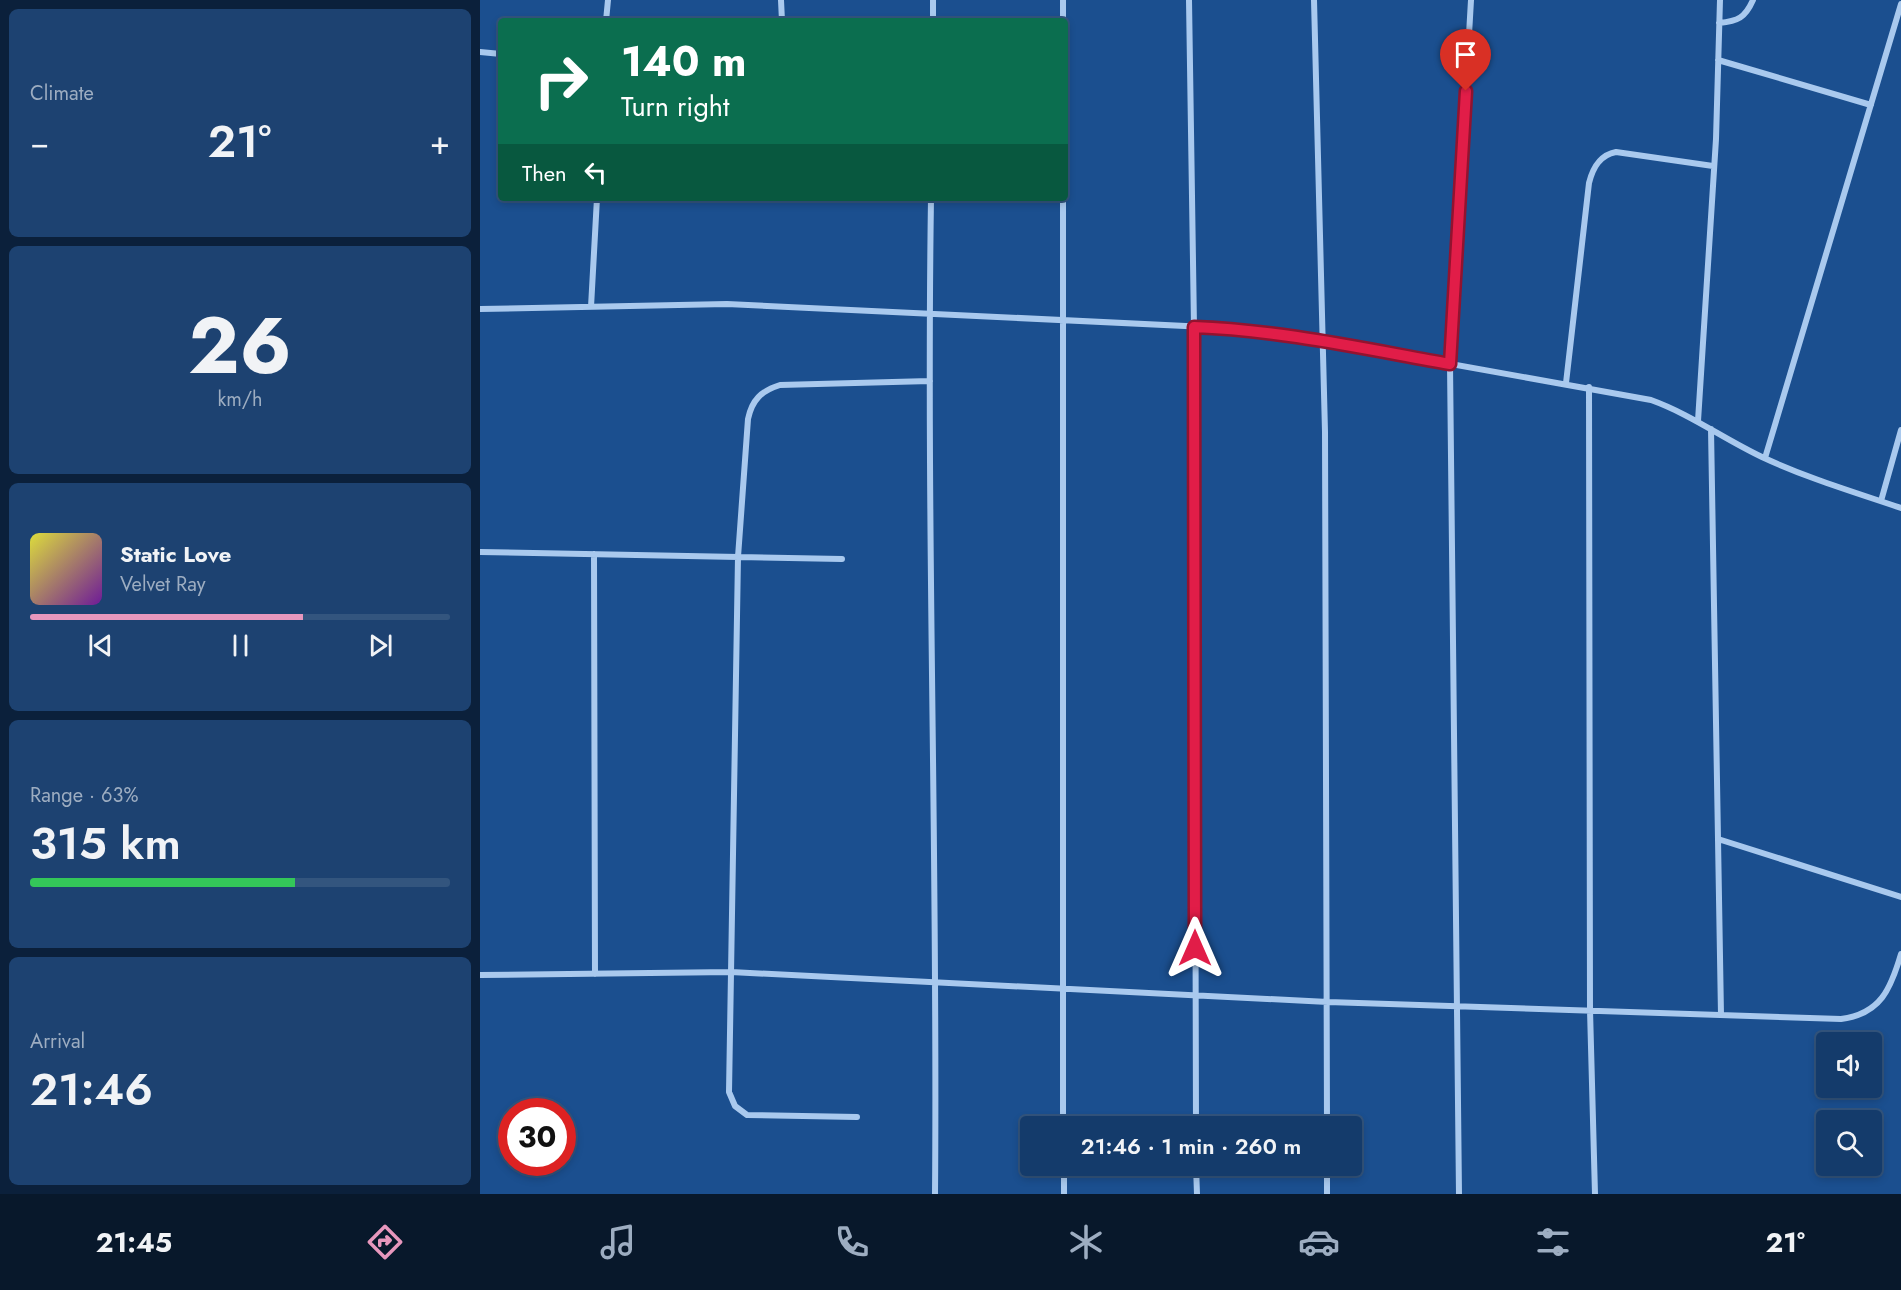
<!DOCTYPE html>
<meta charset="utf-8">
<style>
:root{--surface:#143b6b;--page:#1d4271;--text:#f1f3f6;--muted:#9dadc1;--line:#33557e;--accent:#e797bd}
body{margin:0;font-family:Jost,sans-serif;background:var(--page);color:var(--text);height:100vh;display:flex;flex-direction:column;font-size:22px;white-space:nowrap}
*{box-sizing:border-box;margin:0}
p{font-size:20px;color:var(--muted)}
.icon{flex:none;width:33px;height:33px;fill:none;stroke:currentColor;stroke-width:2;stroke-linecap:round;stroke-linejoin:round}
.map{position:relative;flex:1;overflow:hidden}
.drawer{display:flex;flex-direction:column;gap:9px;padding:9px;background:#0b203b;width:480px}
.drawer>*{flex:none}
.top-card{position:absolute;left:18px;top:18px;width:570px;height:183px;border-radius:6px;box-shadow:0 3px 9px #0003,0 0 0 2px var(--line);background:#0b6e4f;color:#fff;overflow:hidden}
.controls{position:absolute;left:1336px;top:1032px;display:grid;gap:12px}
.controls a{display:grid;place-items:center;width:66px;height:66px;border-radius:6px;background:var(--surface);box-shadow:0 3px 9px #0003,0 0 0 2px var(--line);font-size:30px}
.speed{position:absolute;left:18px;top:1098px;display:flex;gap:12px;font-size:30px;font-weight:700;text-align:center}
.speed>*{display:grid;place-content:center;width:78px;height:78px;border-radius:50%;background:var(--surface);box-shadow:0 3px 9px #0003,0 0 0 2px var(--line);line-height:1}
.speed .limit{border:9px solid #d22;background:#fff;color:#111}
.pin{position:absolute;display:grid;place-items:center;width:51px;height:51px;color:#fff;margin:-62px -26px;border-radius:50% 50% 50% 0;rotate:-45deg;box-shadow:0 0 6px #0007}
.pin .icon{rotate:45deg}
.me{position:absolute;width:66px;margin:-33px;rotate:0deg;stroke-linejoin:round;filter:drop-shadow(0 0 4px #0008)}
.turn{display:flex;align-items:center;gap:21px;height:126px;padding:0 24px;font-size:27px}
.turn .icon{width:78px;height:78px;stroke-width:2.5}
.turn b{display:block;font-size:42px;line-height:51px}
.then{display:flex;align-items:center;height:57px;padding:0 24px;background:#0003;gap:12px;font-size:22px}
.big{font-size:45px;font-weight:600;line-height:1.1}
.drawer .tile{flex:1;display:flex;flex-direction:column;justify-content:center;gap:9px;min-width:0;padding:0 21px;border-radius:9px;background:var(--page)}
.drawer .dial{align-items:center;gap:0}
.dial b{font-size:78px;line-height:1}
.song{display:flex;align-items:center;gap:18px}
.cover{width:72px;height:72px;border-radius:9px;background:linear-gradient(135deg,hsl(60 70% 55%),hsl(280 70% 35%))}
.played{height:6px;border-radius:3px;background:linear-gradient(90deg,var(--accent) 65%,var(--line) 65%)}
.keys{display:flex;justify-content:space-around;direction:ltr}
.heat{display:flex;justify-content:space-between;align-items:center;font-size:33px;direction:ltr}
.charge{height:9px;border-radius:4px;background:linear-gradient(90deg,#34c759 63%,var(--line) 0)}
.trip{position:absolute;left:540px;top:1116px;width:342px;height:60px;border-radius:6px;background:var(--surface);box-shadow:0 3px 9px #0003,0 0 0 2px var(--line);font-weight:600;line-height:60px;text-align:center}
.tabs{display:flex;height:96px;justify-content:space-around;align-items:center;background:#08182b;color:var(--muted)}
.tabs .icon{width:42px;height:42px}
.tabs .active{color:var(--accent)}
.tabs b{font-size:27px;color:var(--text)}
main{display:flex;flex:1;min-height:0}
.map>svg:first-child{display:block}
</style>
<main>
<section class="drawer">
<div class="tile"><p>Climate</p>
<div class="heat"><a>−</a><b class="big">21°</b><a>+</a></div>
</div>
<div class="tile dial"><b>26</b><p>km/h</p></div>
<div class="tile">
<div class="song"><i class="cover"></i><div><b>Static Love</b><p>Velvet Ray</p></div></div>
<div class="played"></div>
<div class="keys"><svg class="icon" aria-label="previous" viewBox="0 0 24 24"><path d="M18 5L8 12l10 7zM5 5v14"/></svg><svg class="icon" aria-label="pause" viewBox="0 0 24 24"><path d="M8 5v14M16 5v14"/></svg><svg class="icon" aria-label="next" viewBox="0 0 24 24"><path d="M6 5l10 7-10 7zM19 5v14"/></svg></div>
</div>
<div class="tile"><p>Range · 63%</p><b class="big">315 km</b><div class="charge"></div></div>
<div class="tile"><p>Arrival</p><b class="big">21:46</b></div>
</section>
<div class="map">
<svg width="1421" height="1194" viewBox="0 0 1421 1194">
<rect width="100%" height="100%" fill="#1b4f8f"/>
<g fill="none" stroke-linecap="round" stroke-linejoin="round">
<path stroke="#a9c9ee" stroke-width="6" d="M 301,0 L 302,21
M 709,0 L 714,327 L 716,1126
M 834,0 L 845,432 L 847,1126
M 126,21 L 128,0
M 453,21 L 453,0
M 583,21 L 583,0
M 1239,23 C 1258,21 1265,18 1273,0
M 0,52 L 21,54
M 1238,60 L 1391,105
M 451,198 C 446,530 458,862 455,1194
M 111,307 L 117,198
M 0,309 L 247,304 L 747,328 L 843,341 L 1171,400 C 1210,414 1244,439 1282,457 C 1327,478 1374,492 1421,508
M 1086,383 L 1109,183 C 1113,167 1120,155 1136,152 L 1233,166
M 1109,387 L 1110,1010 L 1115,1194
M 1218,421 L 1236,139 L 1240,0
M 1231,429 L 1241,1015
M 1285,458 L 1421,4
M 1401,501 L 1421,430
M 0,552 L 362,559
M 114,554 L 115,974
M 1238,839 L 1421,897
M 0,975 L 251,972 L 848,1002 L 1361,1019 C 1401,1014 1411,988 1421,954
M 377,1117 L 267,1115 L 255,1106 L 249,1092 L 258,557 L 268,419 C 272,400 281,391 300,385 L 450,381
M 583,1126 L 583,198
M 584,1166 L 584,1194
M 716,1166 L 717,1194
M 847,1194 L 847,1166
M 979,1194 L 970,364 L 991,0"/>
</g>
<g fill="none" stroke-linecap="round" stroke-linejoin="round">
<defs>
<path id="route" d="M 715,948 L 714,327 C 800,330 885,349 970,364 L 986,91"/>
</defs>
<use href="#route" stroke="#92132f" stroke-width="15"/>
<use href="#route" stroke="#e11d48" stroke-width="10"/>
</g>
</svg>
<div class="controls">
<a><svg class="icon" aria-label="sound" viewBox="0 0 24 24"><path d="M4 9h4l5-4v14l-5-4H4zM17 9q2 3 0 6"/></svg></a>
<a><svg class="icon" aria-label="search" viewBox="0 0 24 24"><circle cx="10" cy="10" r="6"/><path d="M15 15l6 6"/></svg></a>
</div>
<div class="speed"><div class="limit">30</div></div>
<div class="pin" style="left:986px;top:91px;background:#d93025"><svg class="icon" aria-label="arrive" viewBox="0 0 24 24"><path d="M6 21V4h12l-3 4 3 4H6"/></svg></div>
<svg class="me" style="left:715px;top:948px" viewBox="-20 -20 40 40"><path d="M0-17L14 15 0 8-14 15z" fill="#e11d48" stroke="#fff" stroke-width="4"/></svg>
<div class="trip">21:46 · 1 min · 260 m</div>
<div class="top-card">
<div class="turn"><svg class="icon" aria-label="right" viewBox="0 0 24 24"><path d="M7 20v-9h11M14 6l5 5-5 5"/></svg><div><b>140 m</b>Turn right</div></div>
<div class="then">Then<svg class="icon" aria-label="left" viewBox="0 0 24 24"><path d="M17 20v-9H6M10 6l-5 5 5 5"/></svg></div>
</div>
</div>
</main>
<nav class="tabs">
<b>21:45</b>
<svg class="icon active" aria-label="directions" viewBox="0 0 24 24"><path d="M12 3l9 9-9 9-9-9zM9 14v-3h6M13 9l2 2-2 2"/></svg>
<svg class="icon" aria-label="music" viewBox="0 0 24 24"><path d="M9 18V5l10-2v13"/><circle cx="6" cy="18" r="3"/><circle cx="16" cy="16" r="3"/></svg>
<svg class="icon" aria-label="phone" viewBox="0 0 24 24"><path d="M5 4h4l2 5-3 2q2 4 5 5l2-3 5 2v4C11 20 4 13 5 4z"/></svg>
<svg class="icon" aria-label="climate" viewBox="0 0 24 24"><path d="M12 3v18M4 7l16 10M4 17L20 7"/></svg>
<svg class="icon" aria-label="car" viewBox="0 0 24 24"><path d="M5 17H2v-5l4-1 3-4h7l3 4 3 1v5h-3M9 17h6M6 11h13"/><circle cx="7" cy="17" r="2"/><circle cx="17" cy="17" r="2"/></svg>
<svg class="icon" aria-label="filters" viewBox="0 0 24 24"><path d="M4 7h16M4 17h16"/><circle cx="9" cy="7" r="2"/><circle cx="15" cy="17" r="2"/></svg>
<b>21°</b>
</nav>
